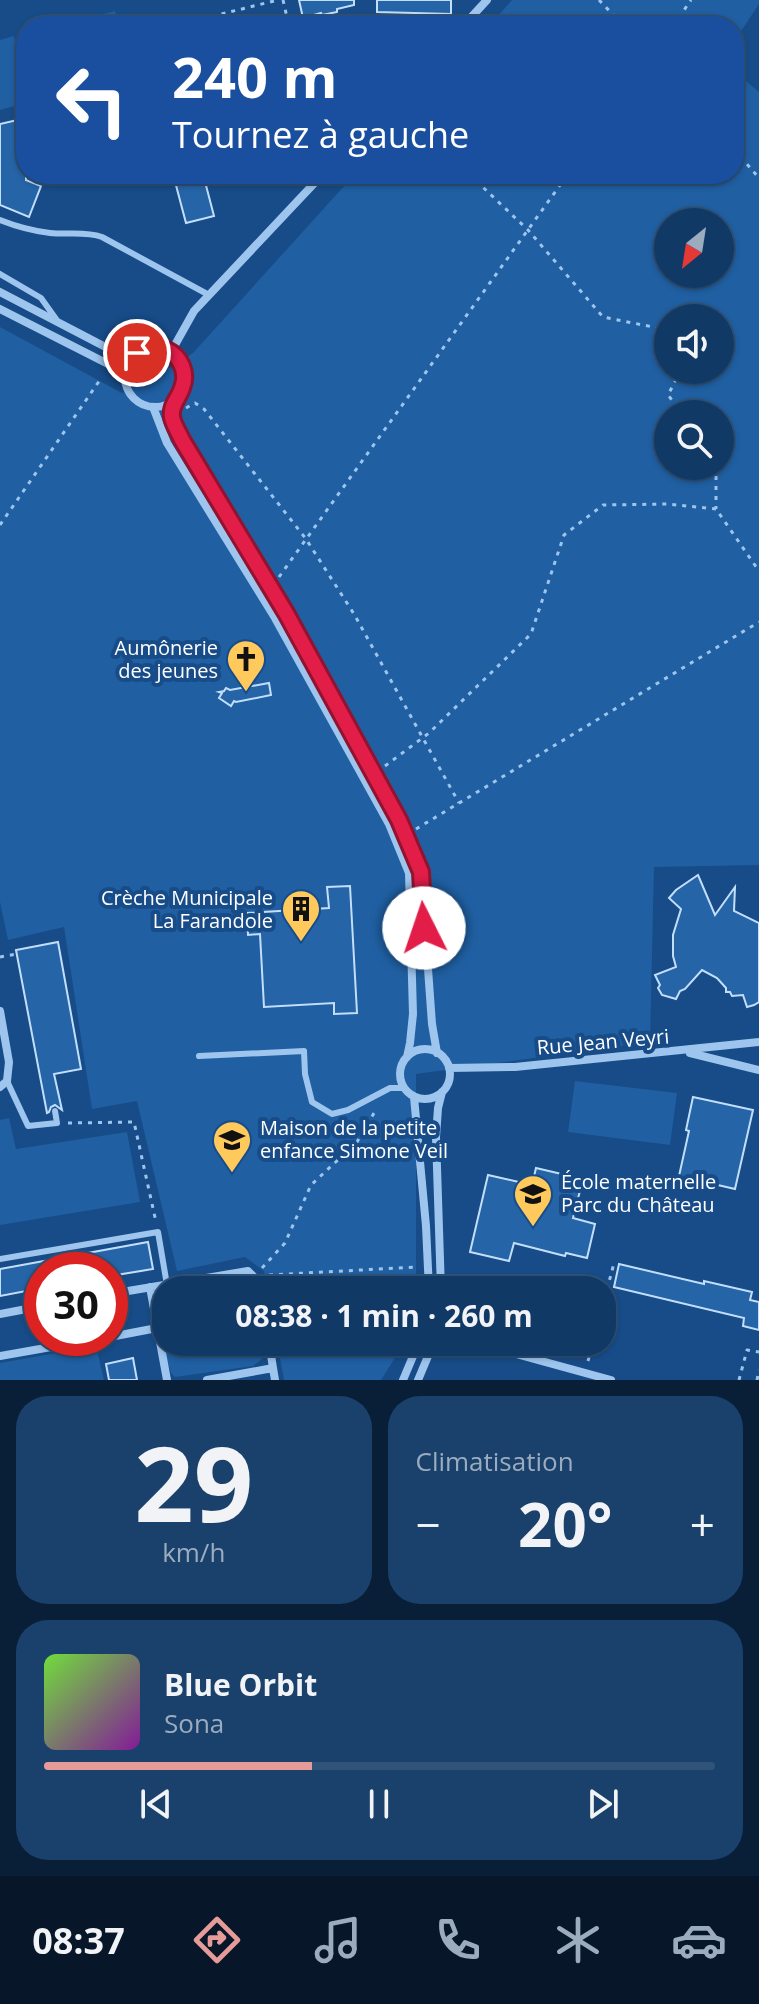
<!DOCTYPE html>
<html lang="fr">
<meta charset="utf-8">
<style>
:root{--surface:#113966;--page:#1a406c;--text:#f1f3f6;--muted:#9cacbf;--line:#30537a;--accent:#e69b98}
body{margin:0;font-family:"Open Sans",sans-serif;background:var(--page);color:var(--text);height:100vh;display:flex;flex-direction:column;font-size:30px;white-space:nowrap}
*{box-sizing:border-box;margin:0}
p{font-size:26px;color:var(--muted)}
.icon{flex:none;width:44px;height:44px;fill:none;stroke:currentColor;stroke-width:2;stroke-linecap:round;stroke-linejoin:round}
.map{position:relative;height:1380px;overflow:hidden}
.panel{display:flex;flex-direction:column;gap:16px;padding:16px;background:#091f38;flex:1}
.panel>*{flex:none}
.hud{position:absolute;left:16px;top:16px;width:728px;height:168px;border-radius:32px;box-shadow:0 2px 6px #0004,0 0 0 2px var(--line);background:#1a4fa0;color:#fff;overflow:hidden}
.needle{width:52px;rotate:210deg}
.fabs{position:absolute;left:654px;top:208px;display:grid;gap:16px}
.fabs a{display:grid;place-items:center;width:80px;height:80px;border-radius:50%;background:var(--surface);box-shadow:0 2px 6px #0004,0 0 0 2px var(--line);font-size:40px}
.speed{position:absolute;left:24px;top:1252px;display:flex;gap:16px;font-size:40px;font-weight:700;text-align:center}
.speed>*{display:grid;place-content:center;width:104px;height:104px;border-radius:50%;background:var(--surface);box-shadow:0 2px 6px #0004,0 0 0 2px var(--line);line-height:1}
.speed .limit{border:12px solid #d22;background:#fff;color:#111}
.pin{position:absolute;display:grid;place-items:center;width:68px;height:68px;color:#fff;margin:-34px;border:4px solid #fff;border-radius:50%;box-shadow:0 2px 8px #0007}
.me{position:absolute;width:88px;margin:-44px;rotate:356deg;stroke-linejoin:round;filter:drop-shadow(0 0 6px #0008)}
.turn{display:flex;align-items:center;gap:28px;height:168px;padding:0 24px;font-size:36px}
.turn .icon{width:104px;height:104px;stroke-width:2.5}
.turn b{display:block;font-size:56px;line-height:68px}
.big{font-size:60px;font-weight:700;line-height:1.1}
.panel .card{flex:1;display:flex;flex-direction:column;justify-content:center;gap:12px;min-width:0;padding:0 28px;border-radius:32px;background:var(--page)}
.panel .dial{align-items:center;gap:0}
.dial b{font-size:104px;line-height:1}
.song{display:flex;align-items:center;gap:24px}
.cover{width:96px;height:96px;border-radius:12px;background:linear-gradient(135deg,hsl(100 70% 55%),hsl(290 70% 35%))}
.played{height:8px;border-radius:4px;background:linear-gradient(90deg,var(--accent) 40%,var(--line) 40%)}
.keys{display:flex;justify-content:space-around;direction:ltr}
.heat{display:flex;justify-content:space-between;align-items:center;font-size:44px;direction:ltr}
.panel .tiles{flex:1;display:grid;gap:16px;grid-template-columns:1fr 1fr}
.card:last-child{grid-column:span 2}
.trip{position:absolute;left:152px;top:1276px;width:464px;height:80px;border-radius:32px;background:var(--surface);box-shadow:0 2px 6px #0004,0 0 0 2px var(--line);font-weight:700;line-height:80px;text-align:center}
.menu{display:flex;height:128px;justify-content:space-around;align-items:center;background:#071729;color:var(--muted)}
.menu .icon{width:56px;height:56px}
.menu .on{color:var(--accent)}
.menu b{font-size:36px;color:var(--text)}
.map>svg:first-child{display:block}
</style>
<div class="map">
<svg width="759" height="1380" viewBox="0 0 759 1380">
<rect width="100%" height="100%" fill="#174c88"/>
<path fill="#1f5fa2" fill-rule="evenodd" d="M 512,0 L 759,0 L 759,4 L 734,42 L 734,26 L 489,26 Z
M 115,11 L 119,26 L 57,26 Z
M 14,36 L 26,83 L 26,103 L 0,110 L 0,40 Z
M 734,71 L 759,92 L 759,865 L 654,867 L 650,1042 L 416,1074 L 416,1290 L 267,1290 L 264,1271 L 245,1257 L 177,1271 L 137,1101 L 92,1109 L 64,927 L 8,940 L 0,902 L 0,327 L 122,393 L 139,385 C 134,362 153,350 169,368 L 193,353 L 355,174 L 734,174 ZM 668,222 L 720,222 L 720,274 L 668,274 ZM 668,318 L 720,318 L 720,370 L 668,370 ZM 668,414 L 720,414 L 720,466 L 668,466 Z
M 575,1081 L 677,1093 L 670,1145 L 568,1132 Z
M 9,1118 L 16,1149 L 127,1132 L 140,1202 L 0,1225 L 0,1120 Z
M 242,1275 L 251,1282 L 253,1290 L 166,1290 L 166,1342 L 262,1342 L 264,1352 L 262,1359 L 253,1366 L 175,1377 L 171,1373 L 157,1328 L 150,1287 Z
M 277,1342 L 405,1342 L 381,1380 L 284,1380 Z
M 96,1346 L 104,1380 L 0,1380 L 0,1363 Z"/>
<path fill="#2564a7" stroke="#c3defa" stroke-width="2" d="M 299,0 L 354,0 L 354,5 L 337,9 L 337,12 L 322,15 L 321,13 L 303,18 Z
M 377,0 L 451,0 L 451,14 L 377,12 Z
M 26,118 L 26,180 L 41,186 L 29,217 L 0,205 L 0,124 Z
M 173,174 L 203,174 L 214,216 L 186,223 Z
M 269,683 L 271,695 L 236,702 L 234,701 L 231,706 L 219,698 L 222,693 L 219,692 L 224,691 L 226,688 L 230,690 Z
M 698,875 L 715,915 L 735,887 L 734,911 L 759,923 L 759,1002 L 754,1005 L 747,1007 L 743,995 L 732,996 L 730,992 L 726,992 L 726,988 L 717,978 L 702,970 L 685,989 L 680,991 L 676,999 L 662,995 L 658,988 L 660,985 L 655,975 L 676,967 L 673,956 L 673,935 L 681,909 L 669,898 L 676,890 Z
M 350,886 L 357,1013 L 334,1014 L 334,1003 L 264,1007 L 260,934 L 248,935 L 247,913 L 329,908 L 327,887 Z
M 58,942 L 81,1069 L 54,1074 L 62,1110 L 55,1105 L 51,1107 L 49,1112 L 47,1113 L 16,950 Z
M 693,1097 L 753,1110 L 735,1189 L 679,1176 L 689,1131 L 686,1130 Z
M 536,1168 L 583,1179 L 573,1218 L 595,1224 L 587,1258 L 566,1253 L 565,1256 L 514,1243 L 509,1261 L 470,1252 L 488,1175 L 532,1185 Z
M 148,1242 L 153,1269 L 110,1276 L 110,1270 L 42,1270 L 42,1288 L 0,1296 L 0,1269 Z
M 619,1264 L 704,1284 L 704,1281 L 752,1292 L 750,1300 L 759,1302 L 759,1330 L 743,1326 L 744,1318 L 614,1287 Z
M 133,1358 L 137,1380 L 109,1380 L 106,1364 Z"/>
<g fill="none" stroke-linecap="round" stroke-linejoin="round">
<path stroke="#9ec5ee" stroke-width="3" stroke-dasharray="4 6" stroke-linecap="butt" d="M 283,0 L 289,26 L 310,21 L 311,26
M 599,0 L 624,26
M 68,23 L 77,26
M 173,26 L 278,0
M 673,26 L 691,0
M 734,149 L 759,178
M 469,174 L 528,230 L 603,317 L 668,330
M 681,370 L 668,395 L 683,414
M 186,408 L 195,403 L 204,409 L 306,539 L 354,614 L 459,803
M 716,466 L 716,509
M 0,525 L 102,377
M 279,577 L 568,174
M 385,766 L 429,733 L 531,634 L 564,535 L 603,505 L 667,504 L 716,509 L 759,571
M 416,829 L 759,622
M 0,957 L 17,954
M 68,1123 L 134,1122 L 156,1222
M 262,1268 L 285,1243 L 311,1185 L 357,1142 L 377,1108
M 269,1275 L 416,1267
M 602,1309 L 614,1263
M 588,1361 L 593,1342
M 739,1380 L 747,1350 L 759,1352
M 757,1380 L 759,1370"/>
<path stroke="#9ec5ee" stroke-width="6" d="M 0,220 C 15,226 34,231 50,233 C 68,235 85,231 102,237 L 209,295
M 0,274 L 41,298 L 56,319
M 199,1056 L 304,1051 L 305,1074 L 312,1102 L 332,1114 L 348,1110 L 390,1088 L 404,1088
M 7,1081 L 28,1126 L 57,1123 L 55,1111
M 0,1259 L 158,1232 L 167,1285"/>
<path stroke="#9ec5ee" stroke-width="8" d="M 463,26 L 487,0
M 0,292 L 115,352 L 137,353
M 0,309 L 110,365 L 125,379
M125 377a30 30 0 1 1 60 0a30 30 0 1 1-60 0Z
M 171,352 L 194,311 L 323,174
M 174,400 L 171,416 L 182,440 L 286,613 L 399,820 L 421,872 L 432,1024 L 437,1053
M 153,407 L 167,443 L 275,618 L 389,824 L 409,873 L 413,1014 L 410,1043 L 407,1057
M 0,1011 L 9,1062 L 7,1081 L 0,1087
M400 1074a25 25 0 1 1 50 0a25 25 0 1 1-50 0Z
M 690,1053 L 759,1070
M 449,1068 L 515,1067 L 759,1042
M 414,1097 L 426,1226 L 429,1290
M 150,1287 L 167,1380
M 441,1290 L 436,1137 L 438,1108 L 442,1092
M 110,1294 L 248,1271 L 259,1282 L 260,1290
M 0,1314 L 42,1306
M 110,1337 L 157,1328
M 269,1342 L 273,1368
M 460,1342 L 516,1354 L 611,1380
M 0,1356 L 102,1338
M 207,1380 L 273,1368 L 275,1380
M 403,1380 L 419,1342
M 418,1380 L 434,1342"/>
</g>
<g fill="none" stroke-linecap="round" stroke-linejoin="round">
<defs>
<path id="route" d="M 137,353 C 147,347 157,345 167,350 C 181,357 188,373 182,388 C 179,398 170,405 172,417 C 173,424 179,433 182,440 L 286,613 L 399,820 L 421,872 L 424,928"/>
</defs>
<use href="#route" stroke="#92132f" stroke-width="20"/>
<use href="#route" stroke="#e11d48" stroke-width="14"/>
</g>
<defs>
<symbol id="church-pin" viewBox="-11 -11 22 30"><path d="M0 17L-7.5 6A9.5 9.5 0 1 1 7.5 6Z" fill="#ffc95b" stroke="#174c88"/><path d="M-1.2-6h2.4v3.5h3.3v2.4h-3.3V6h-2.4V-.1h-3.3v-2.4h3.3Z" fill="#111"/></symbol>
<symbol id="building-pin" viewBox="-11 -11 22 30"><path d="M0 17L-7.5 6A9.5 9.5 0 1 1 7.5 6Z" fill="#ffc95b" stroke="#174c88"/><path d="M-4-6H4V6H1V3H-1V6H-4ZM-2.5-4.3h1.7v1.8h-1.7ZM.8-4.3h1.7v1.8H.8ZM-2.5-1h1.7V.8h-1.7ZM.8-1h1.7V.8H.8Z" fill="#111"/></symbol>
<symbol id="school-pin" viewBox="-11 -11 22 30"><path d="M0 17L-7.5 6A9.5 9.5 0 1 1 7.5 6Z" fill="#ffc95b" stroke="#174c88"/><path d="M0-5L7-2L0 1L-7-2ZM-4 1L0 2.5L4 1V4Q0 6-4 4Z" fill="#111"/></symbol>
</defs>
<g fill-rule="evenodd">
<use href="#church-pin" x="224" y="637" width="44" height="60"/>
<use href="#building-pin" x="279" y="887" width="44" height="60"/>
<use href="#school-pin" x="210" y="1118" width="44" height="60"/>
<use href="#school-pin" x="511" y="1172" width="44" height="60"/>
</g>
<g text-anchor="middle" stroke-width="8" stroke-linejoin="round" paint-order="stroke">
<g font-size="20" fill="#fff" stroke="#174c88" text-anchor="end">
<text x="218" y="655">Aumônerie<tspan x="218" dy="23">des jeunes</tspan></text>
<text x="273" y="905">Crèche Municipale<tspan x="273" dy="23">La Farandole</tspan></text>
<text x="260" y="1135" text-anchor="start">Maison de la petite<tspan x="260" dy="23">enfance Simone Veil</tspan></text>
<text x="561" y="1189" text-anchor="start">École maternelle<tspan x="561" dy="23">Parc du Château</tspan></text>
</g>
<g font-size="20" fill="#fff" stroke="#174c88">
<text transform="translate(603 1042) rotate(-5)" y="7">Rue Jean Veyri</text>
</g>
</g>
</svg>
<div class="fabs">
<a><svg class="needle" viewBox="-14 -14 28 28"><path d="M0-13l5 13h-10z" fill="#e53935"/><path d="M0 13l5-13h-10z" fill="#9cacbf"/></svg></a>
<a><svg class="icon" aria-label="sound" viewBox="0 0 24 24"><path d="M4 9h4l5-4v14l-5-4H4zM17 9q2 3 0 6"/></svg></a>
<a><svg class="icon" aria-label="search" viewBox="0 0 24 24"><circle cx="10" cy="10" r="6"/><path d="M15 15l6 6"/></svg></a>
</div>
<div class="speed"><div class="limit">30</div></div>
<div class="pin" style="left:137px;top:353px;background:#d93025"><svg class="icon" aria-label="arrive" viewBox="0 0 24 24"><path d="M6 21V4h12l-3 4 3 4H6"/></svg></div>
<svg class="me" style="left:424px;top:928px" viewBox="-20 -20 40 40"><circle r="19" fill="#fff"/><path d="M0-13L10 11 0 6-10 11z" fill="#e11d48"/></svg>
<div class="trip">08:38 · 1 min · 260 m</div>
<div class="hud">
<div class="turn"><svg class="icon" aria-label="left" viewBox="0 0 24 24"><path d="M17 20v-9H6M10 6l-5 5 5 5"/></svg><div><b>240 m</b>Tournez à gauche</div></div>
</div>
</div>
<section class="panel">
<div class="tiles">
<div class="card dial"><b>29</b><p>km/h</p></div>
<div class="card"><p>Climatisation</p>
<div class="heat"><a>−</a><b class="big">20°</b><a>+</a></div>
</div>
<div class="card">
<div class="song"><i class="cover"></i><div><b>Blue Orbit</b><p>Sona</p></div></div>
<div class="played"></div>
<div class="keys"><svg class="icon" aria-label="previous" viewBox="0 0 24 24"><path d="M18 5L8 12l10 7zM5 5v14"/></svg><svg class="icon" aria-label="pause" viewBox="0 0 24 24"><path d="M8 5v14M16 5v14"/></svg><svg class="icon" aria-label="next" viewBox="0 0 24 24"><path d="M6 5l10 7-10 7zM19 5v14"/></svg></div>
</div>
</div>
</section>
<nav class="menu">
<b>08:37</b>
<svg class="icon on" aria-label="directions" viewBox="0 0 24 24"><path d="M12 3l9 9-9 9-9-9zM9 14v-3h6M13 9l2 2-2 2"/></svg>
<svg class="icon" aria-label="music" viewBox="0 0 24 24"><path d="M9 18V5l10-2v13"/><circle cx="6" cy="18" r="3"/><circle cx="16" cy="16" r="3"/></svg>
<svg class="icon" aria-label="phone" viewBox="0 0 24 24"><path d="M5 4h4l2 5-3 2q2 4 5 5l2-3 5 2v4C11 20 4 13 5 4z"/></svg>
<svg class="icon" aria-label="climate" viewBox="0 0 24 24"><path d="M12 3v18M4 7l16 10M4 17L20 7"/></svg>
<svg class="icon" aria-label="car" viewBox="0 0 24 24"><path d="M5 17H2v-5l4-1 3-4h7l3 4 3 1v5h-3M9 17h6M6 11h13"/><circle cx="7" cy="17" r="2"/><circle cx="17" cy="17" r="2"/></svg>
</nav>
